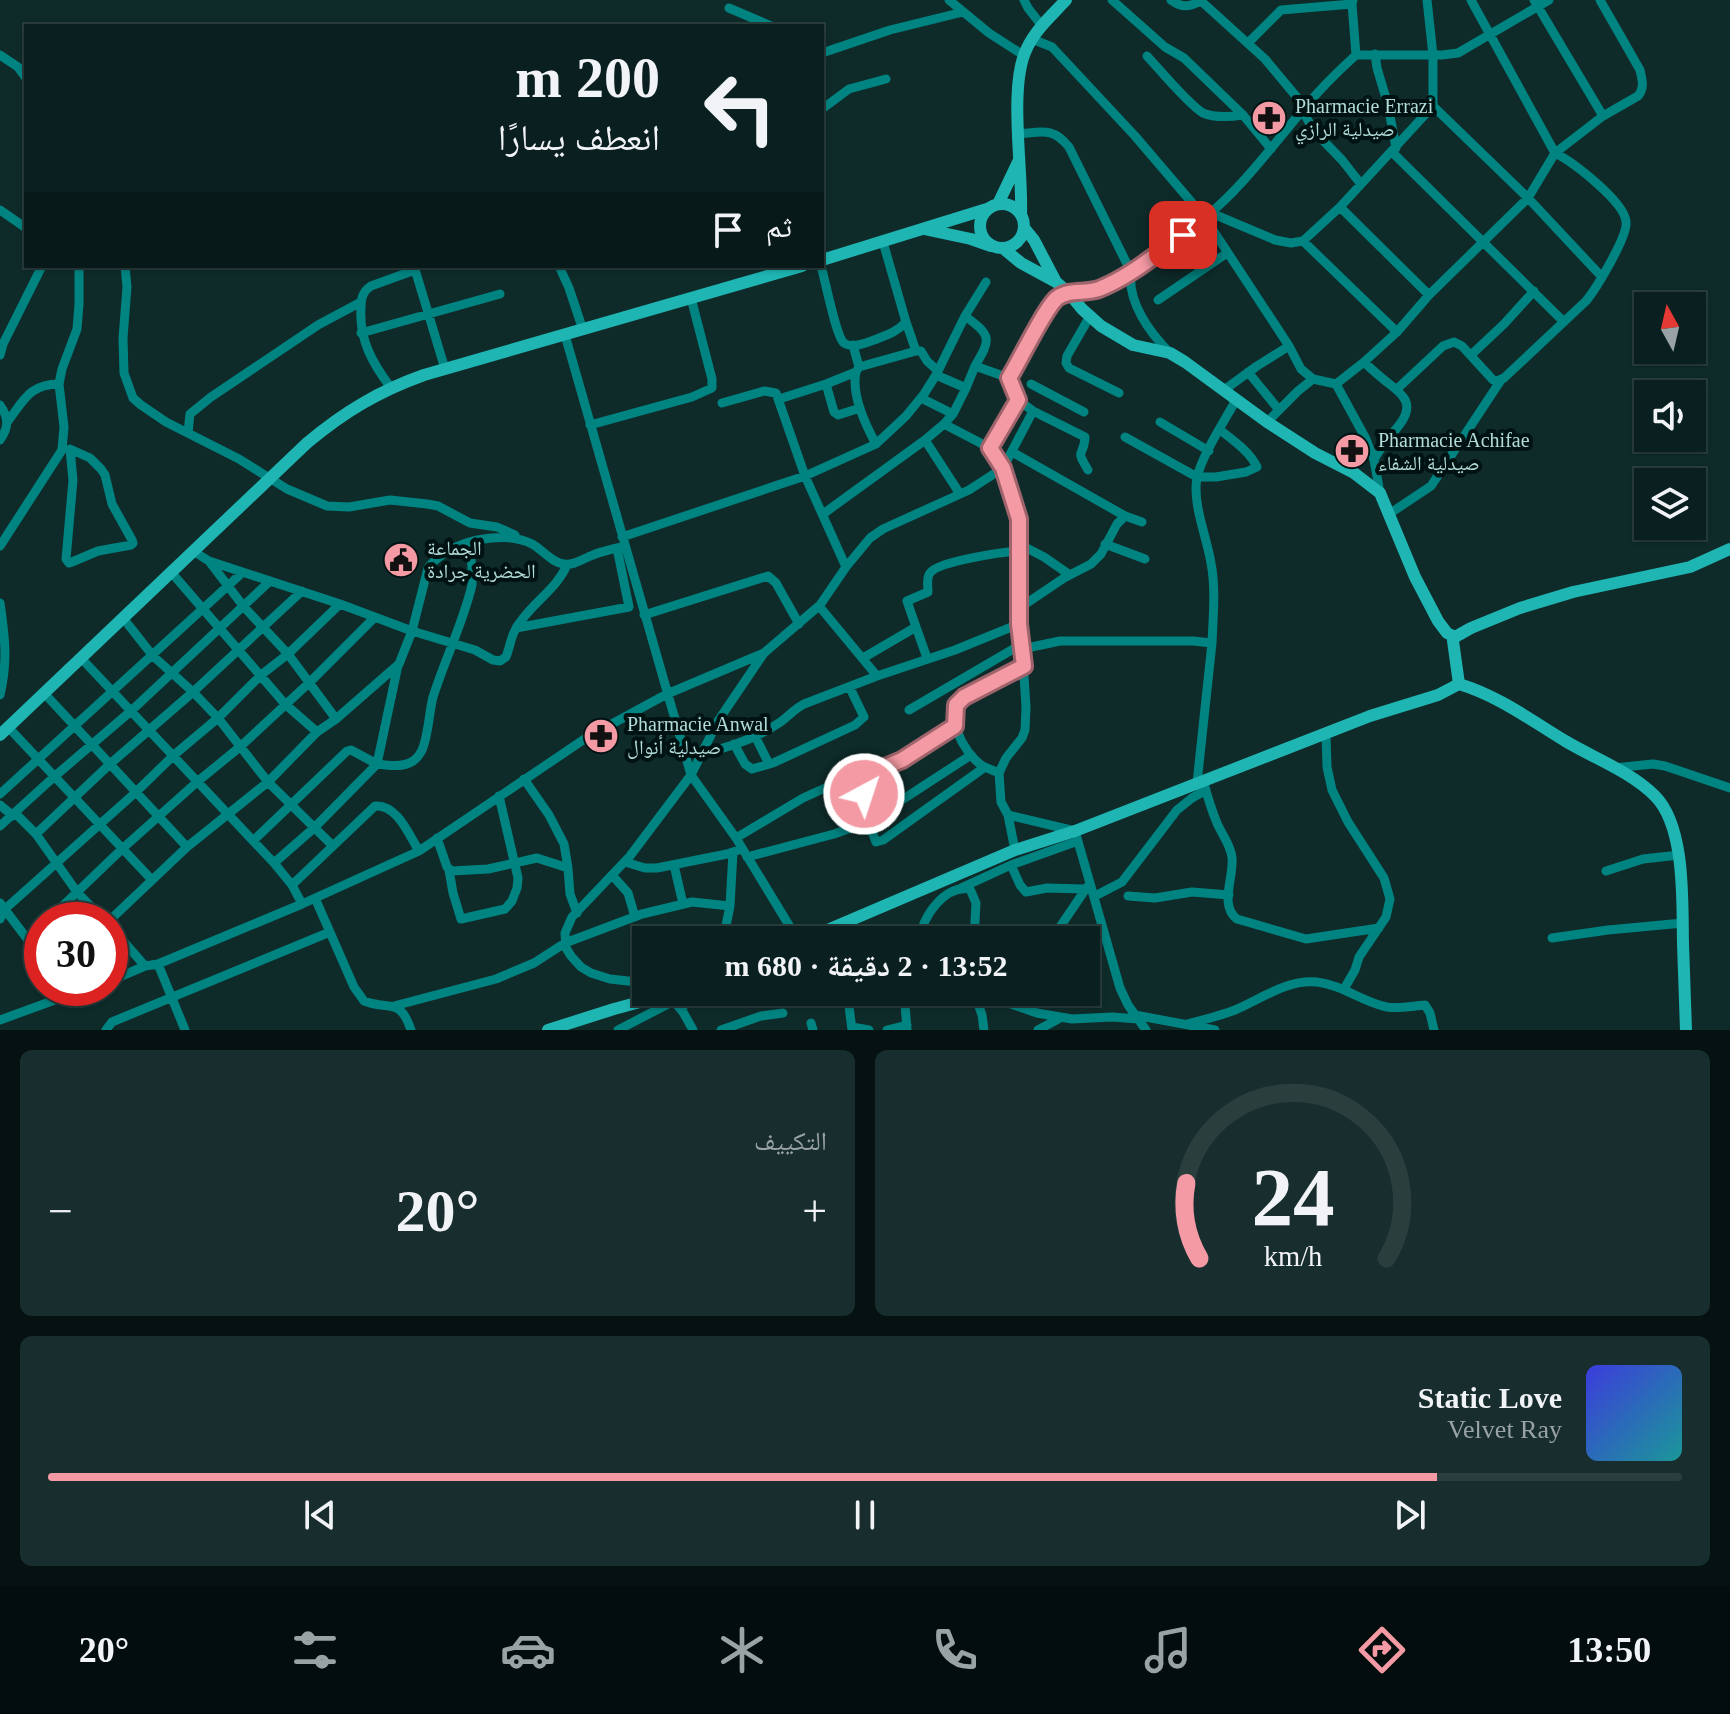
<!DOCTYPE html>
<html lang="ar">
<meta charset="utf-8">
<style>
:root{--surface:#0a2020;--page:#182d2d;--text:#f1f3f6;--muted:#99a3a5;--line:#2a3e3e;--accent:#f49aa4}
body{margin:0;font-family:"Times New Roman","Noto Naskh Arabic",serif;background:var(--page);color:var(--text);direction:rtl;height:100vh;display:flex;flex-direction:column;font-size:30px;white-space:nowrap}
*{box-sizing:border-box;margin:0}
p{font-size:26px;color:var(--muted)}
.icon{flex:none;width:44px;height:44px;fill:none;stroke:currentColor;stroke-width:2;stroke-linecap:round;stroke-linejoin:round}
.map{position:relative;height:1030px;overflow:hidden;direction:ltr}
.details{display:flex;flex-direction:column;gap:20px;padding:20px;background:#061212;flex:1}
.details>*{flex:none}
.hud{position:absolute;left:24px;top:24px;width:800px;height:244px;border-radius:0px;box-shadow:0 2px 6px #0004,0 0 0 2px var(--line);direction:rtl;background:#0a2020;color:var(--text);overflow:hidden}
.needle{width:52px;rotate:352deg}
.fabs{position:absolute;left:1634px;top:292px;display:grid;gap:16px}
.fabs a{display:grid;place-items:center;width:72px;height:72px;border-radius:0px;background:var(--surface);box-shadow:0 2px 6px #0004,0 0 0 2px var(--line);font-size:40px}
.speed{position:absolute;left:24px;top:902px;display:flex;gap:16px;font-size:40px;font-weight:700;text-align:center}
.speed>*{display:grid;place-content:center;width:104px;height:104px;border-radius:50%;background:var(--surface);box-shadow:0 2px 6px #0004,0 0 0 2px var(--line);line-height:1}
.speed .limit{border:12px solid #d22;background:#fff;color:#111}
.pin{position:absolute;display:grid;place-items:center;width:68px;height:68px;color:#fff;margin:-34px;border-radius:16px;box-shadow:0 4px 12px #0006}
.me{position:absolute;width:88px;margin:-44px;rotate:40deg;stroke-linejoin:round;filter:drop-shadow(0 0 6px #0008)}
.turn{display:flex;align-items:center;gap:28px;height:168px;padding:0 32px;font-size:36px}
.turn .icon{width:104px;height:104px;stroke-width:2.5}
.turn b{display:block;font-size:56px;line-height:68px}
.then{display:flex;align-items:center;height:76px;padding:0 32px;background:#0003;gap:16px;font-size:30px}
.big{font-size:60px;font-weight:700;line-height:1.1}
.details .tile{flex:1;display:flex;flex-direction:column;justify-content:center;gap:12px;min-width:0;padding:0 28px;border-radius:12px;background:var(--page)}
.details .dial{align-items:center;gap:0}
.dial svg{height:208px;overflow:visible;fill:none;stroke:var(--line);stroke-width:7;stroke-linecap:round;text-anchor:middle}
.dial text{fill:var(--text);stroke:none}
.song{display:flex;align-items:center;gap:24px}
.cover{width:96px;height:96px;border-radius:12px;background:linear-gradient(135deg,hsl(240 70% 55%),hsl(180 70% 35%))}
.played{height:8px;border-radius:4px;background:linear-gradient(90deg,var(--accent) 85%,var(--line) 85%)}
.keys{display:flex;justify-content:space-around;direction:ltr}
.heat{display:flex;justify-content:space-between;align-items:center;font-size:44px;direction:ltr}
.details .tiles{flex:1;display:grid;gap:20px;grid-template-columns:1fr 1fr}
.tile:last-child{grid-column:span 2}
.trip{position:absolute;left:632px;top:926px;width:468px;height:80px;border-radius:0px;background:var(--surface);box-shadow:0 2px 6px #0004,0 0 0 2px var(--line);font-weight:700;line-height:80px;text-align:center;direction:rtl}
.dock{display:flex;height:128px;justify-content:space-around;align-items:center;background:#040d0d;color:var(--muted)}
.dock .icon{width:56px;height:56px}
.dock .active{color:var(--accent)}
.dock b{font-size:36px;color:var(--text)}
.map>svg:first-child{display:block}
</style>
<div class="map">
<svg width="1730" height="1030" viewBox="0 0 1730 1030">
<rect width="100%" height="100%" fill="#0e2b2a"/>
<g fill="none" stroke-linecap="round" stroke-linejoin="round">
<path stroke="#008481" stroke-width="9" d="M 949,0 L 989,33 L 1023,55
M 1024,0 L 1028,8 L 1042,26
M 1112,0 L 1165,47 L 1184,58 L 1243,115 L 1271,149
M 1171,0 C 1182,8 1189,7 1201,1
M 1534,0 L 1603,116
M 1201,1 L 1265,59 L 1305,107
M 729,8 L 771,26
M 1032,39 L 1052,47 L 1135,136 L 1205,218 L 1289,346 L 1301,369 L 1313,379 L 1336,384 L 1366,439 L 1374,460 L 1380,493
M 1248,43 L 1281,10 L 1352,4
M 822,53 L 890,30 L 963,12
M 1375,54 L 1377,68 L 1388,105 L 1396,148
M 0,55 L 18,67 L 26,78
M 1356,55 L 1442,55 L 1458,53 L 1549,0
M 1147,56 C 1159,69 1190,106 1203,113 C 1215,118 1230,117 1243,115
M 1433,106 L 1528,198 L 1601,276
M 822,109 L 849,89 L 886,79
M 1302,110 L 1314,131 L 1342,160 L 1360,183
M 1019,134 C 1042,132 1053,127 1069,147 L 1131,272 C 1127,302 1150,333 1170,353
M 1392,152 L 1564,322
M 1340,207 L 1429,295
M 0,210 L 26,228
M 1211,213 L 1275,240 L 1291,243 L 1303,241 L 1340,207 L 1433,106 L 1433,55 L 1427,0
M 1303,241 L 1397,332
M 125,266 L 127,287 L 123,338 L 124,373 L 133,398 L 141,405 L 166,422 L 239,459 L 287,489 L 327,506 L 349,507 L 390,500 L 427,504 L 438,506 L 470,523 L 497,527 L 515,535
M 414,266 L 445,369
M 559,266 L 569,288 L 583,330
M 821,266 C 825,279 836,337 844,343 C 852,349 866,343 874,340 C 887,335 897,332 906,322 L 883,242
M 1158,300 L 1227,253
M 965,316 C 992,336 991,339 975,366
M 1090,316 L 1067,356 L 1066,363 L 1069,368 L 1119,393
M 906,322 L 916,351
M 361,333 L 500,294
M 565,335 L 691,775 L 736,838 L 798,940
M 853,345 L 859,367
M 0,355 L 3,344 L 42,266
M 1471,355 L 1504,324 L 1534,291
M 1364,362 C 1370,368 1376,373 1383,379 C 1399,392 1417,401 1400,424 C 1391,436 1381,446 1374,460
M 938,371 L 965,316 L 986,282
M 856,372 C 851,395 865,424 876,444
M 1248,372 L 1279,410
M 826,384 L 834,412 L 838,415 L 860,408
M 1031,384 L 1084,412
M 1336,384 L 1364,362 L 1397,332 L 1429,295 L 1528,198 L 1555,153 L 1603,116 L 1638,96 C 1645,88 1642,79 1640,70 L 1600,0
M 391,388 C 373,364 359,340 361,309 C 361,299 362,292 371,286 L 415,270
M 1397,389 L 1443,346 L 1454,342 L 1462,346 L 1493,380 L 1497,381 L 1504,378 L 1586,301 C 1596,289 1628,236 1626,222 C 1625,202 1573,162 1555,153 L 1471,0
M 1224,390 L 1257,366 L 1289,346
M 921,398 L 953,414
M 779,399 L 826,384 L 856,372 L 859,367 L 916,351 L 921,351 L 927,361 L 938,371 L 936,375 L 966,388 L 975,366 L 1009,378
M 722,403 L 764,391 L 776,393 L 805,476 L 846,567
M 0,405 C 9,418 9,427 0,440
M 1033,411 L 1085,437 C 1084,458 1074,447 1088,470
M 8,421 C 24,400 30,384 59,384
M 1160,422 L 1209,451
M 1267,422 L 1298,391 L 1313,379
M 944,424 L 990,448 L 1003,468 L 1019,519 L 1019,624 L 1022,644 L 1026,707 L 1025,730 L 1022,738 L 1006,758 L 999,773 L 1001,802 L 1008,815 L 1075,831 L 1120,988 L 1128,1005 L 1146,1030
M 590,425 L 692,397 L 712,388 L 712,379 L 691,298
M 188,433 L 190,414 L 211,397 L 318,325 L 361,302
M 1125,437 L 1197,477 L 1216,477 L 1246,472 L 1257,467 C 1250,452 1233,440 1220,430
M 925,440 L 960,494
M 990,448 L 1018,400
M 70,449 L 90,458 L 101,469 L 105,475 L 112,504 L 132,540 L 133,543 L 131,545 L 98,551 L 72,562 L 69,563 L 66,559 L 73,480 Z
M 1012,452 L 1125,516
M 823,514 L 925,440 L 944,424 L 953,414 L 966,388
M 1389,514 L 1431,486 L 1501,380
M 622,537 L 805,476 L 876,444 L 906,416 L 924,394 L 936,375
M 1019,544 L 1044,557 L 1070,575
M 1105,544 L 1145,559
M 0,546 L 62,450 L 64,427 L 59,384 L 62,369 L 77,329 L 79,304 L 79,266
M 193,551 L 209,561 L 340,604 L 412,631 L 475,650 L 493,660 L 500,661 L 506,657 C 511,644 511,633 521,621 C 535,601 557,588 567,565
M 209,561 L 244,607 L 288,654 L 336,719
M 171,572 L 285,704 L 317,732
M 0,603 C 5,638 8,661 0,695
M 819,606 L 877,676
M 1018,609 L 1064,578 L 1091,564 L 1101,554 L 1117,524 L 1125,516 L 1142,522
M 644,615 L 768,576 L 776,583 L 799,624
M 123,618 L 153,656 L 193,692 L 218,718 L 268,782 L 333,846
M 916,627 L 927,658
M 516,628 L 629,607 L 617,548
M 1022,649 L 1060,641 L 1193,641 L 1212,643 C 1213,617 1216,589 1211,563 C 1207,538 1192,503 1197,478 C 1201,457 1225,420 1236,400
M 81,658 L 274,863 L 292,885 L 302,904
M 863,658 L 916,627 L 907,601 L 928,592 C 928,586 926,578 930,573 C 938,561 1004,552 1019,551
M 398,665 L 377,764 C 393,766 412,769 421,752 C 428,740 429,712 433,697 C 445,659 463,623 472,585 L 472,566 L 468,543
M 44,693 L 187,847
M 909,710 L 1022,644
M 8,727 L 152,880
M 1326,734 L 1327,767 L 1332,790 L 1348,822 L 1384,878 L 1390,899 L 1386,917 L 1359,957 L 1355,970 L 1344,989
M 755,736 L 769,764
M 734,744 L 745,764 L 752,769 L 773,763 L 855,725 L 864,717 L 850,688
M 702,753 C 728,748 756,738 779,723 C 788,717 794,709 804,704 L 877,676 L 955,650 L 1019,624
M 971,755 L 868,822 L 876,842 L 883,840 L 985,767
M 1614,768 L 1653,764 L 1665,766 L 1730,788
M 999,773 C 993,770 987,769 981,765 C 963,751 943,716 964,697 L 1024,666
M 524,779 L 549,815 L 564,844 L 568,868 L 570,894 L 577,913
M 1203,780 C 1207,795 1211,809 1217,823 C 1222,835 1231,845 1232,858 C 1234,877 1219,906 1237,919 L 1306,939 L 1379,928
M 1197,783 L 1212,643
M 0,794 L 243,572
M 0,805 L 13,816
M 15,813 L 36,834 L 77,892 L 104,920
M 1008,815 L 1015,850
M 0,826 L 55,776 L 131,711 L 270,581
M 36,834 L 110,764 L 193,692 L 302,591
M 437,838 L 447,867 L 452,871 L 488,869 L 537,858 L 568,868
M 736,838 L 803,798 L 834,784 L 882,769 L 902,760 L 955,726
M 254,840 L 347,751 L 351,750 L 377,764 L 314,828 L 274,863
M 747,857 L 834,834 L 868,822 L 864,801 L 868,774
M 625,862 L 645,868 L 657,868 L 727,854 L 742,849
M 674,865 L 683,904
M 1011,865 L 1020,885 L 1026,892 L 1047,888 L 1084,889
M 449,870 L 453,893 L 461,919 L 505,909 L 512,901 L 517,888 L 518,878 L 499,796
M 1606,871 L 1643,859 L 1679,855
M 612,875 L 628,893 L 635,917
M 292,885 L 375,806 C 397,804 409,835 419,851
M 961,888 L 1011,865 L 1078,841
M 1095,896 L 1122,882 L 1177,810 L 1192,798 L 1206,790
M 1128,896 L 1155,898 L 1192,892 L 1229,895
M 315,898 L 354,987 L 364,1001 C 390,1011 400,997 411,1030
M 0,903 L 28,940 L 42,955
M 0,919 L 5,909 L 136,792 L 174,755 L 218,718 L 261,675 L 288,654 L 340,604
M 48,920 L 122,849 L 197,782 L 241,746 L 310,682 L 374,618
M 110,920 L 187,847 L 268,782 L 317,732 L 336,719 L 399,664 L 412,631 L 428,568 C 448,541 503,529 532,544 C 543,550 552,563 564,564 C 574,566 584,558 593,555 C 603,551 614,549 624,546
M 110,926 L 145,966
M 1552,938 L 1608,930 L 1683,923
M 28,940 L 42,926
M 723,940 L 730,906 L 733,852
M 920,940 C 921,917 945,885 970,889 L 976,903 L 974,940
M 1036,940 L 1060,927 L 1087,887
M 158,964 L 185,1030
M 110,981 L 145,966 L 158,964 L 302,904 L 419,851 L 586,738 L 667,694 L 764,653 L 820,605 L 846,567 L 870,538 L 883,529 L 969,490 L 1003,468 L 1033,411 L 1018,400 L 1009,378 L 1055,300 C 1069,289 1085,295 1101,288 C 1137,272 1171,245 1202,220 C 1240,190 1270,149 1301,112 C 1318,91 1336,73 1356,55 L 1352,4 L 1353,0
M 646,983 L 610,979 L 591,973 L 581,967 L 571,956 L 566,948 L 565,933 L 572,917 L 630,856 L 691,775 L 718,721 L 764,653
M 72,991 L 74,993 L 92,988
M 842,992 L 849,1006 L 852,1030
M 904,992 L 907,1030
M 974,992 L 982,1015 L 984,1030
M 988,992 L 1002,1001 L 1037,1013 L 1072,1019 L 1112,1017 L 1138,1019
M 672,999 L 683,1012 L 693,1030
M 394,1006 L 496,979 L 534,963 L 565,943 L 642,914 L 692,902 L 730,906
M 680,1008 L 704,992
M 1135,1015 L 1215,1030
M 0,1020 L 74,993
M 811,1023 L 813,1030
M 1187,1024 C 1203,1020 1220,1016 1235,1010 C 1261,999 1287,979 1317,982 C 1343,985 1362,1002 1387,1007 C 1400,1009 1412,1006 1425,1005 L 1430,1013 L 1434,1030
M 852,1027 L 869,1030
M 106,1030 L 112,1022 L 330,932
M 618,1030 L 670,1003 L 672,999 L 669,992
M 721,1030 L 761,1016 L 783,1013
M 887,1030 L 907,1025
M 1038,1030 L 1060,1018"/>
<path stroke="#1eb5b2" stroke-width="12" d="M980 226a22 22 0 1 1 44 0a22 22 0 1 1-44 0Z
M 998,204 L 1018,162
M 1021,214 C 1023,170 1008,85 1027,48 C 1036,29 1052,15 1066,0
M 924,229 L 971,239 L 991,246
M 1025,229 L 1034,240 L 1056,282
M 1004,249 L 1021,263 L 1056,282 L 1068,292 L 1082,309 L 1101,326 L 1133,345 L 1170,353 L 1185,362 L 1267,422 L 1315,453 L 1354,473 L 1380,493 L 1415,577 L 1438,621 L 1447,633 L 1455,637
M 822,260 L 990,208
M 1459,684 C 1499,696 1532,721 1567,742 C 1596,759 1631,772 1655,796 C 1686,827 1682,903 1683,944 C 1684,973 1685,1001 1686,1030
M 0,735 L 307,443 C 344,412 379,391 424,375 L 802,266
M 804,940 L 1015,850 L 1075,831 L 1370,716 L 1438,695 L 1459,684 L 1453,641 L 1455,637 L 1471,628 L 1520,608 L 1573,592 L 1690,567 L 1730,549
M 548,1030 L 614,1009 L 677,992"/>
</g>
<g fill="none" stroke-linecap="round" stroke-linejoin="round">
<defs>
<path id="route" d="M 864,794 L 868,774 L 902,760 L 955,726 L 956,705 L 964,697 L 1024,666 L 1019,624 L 1019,519 L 1003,468 L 990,448 L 1018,400 L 1009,378 C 1019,362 1045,308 1057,298 C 1069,289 1085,294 1099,289 C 1130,277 1156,254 1183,235"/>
</defs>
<use href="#route" stroke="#9f646b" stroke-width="20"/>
<use href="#route" stroke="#f49aa4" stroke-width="14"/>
</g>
<defs>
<symbol id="pharmacy-disc" viewBox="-11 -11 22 22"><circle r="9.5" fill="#f49aa4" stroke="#001312"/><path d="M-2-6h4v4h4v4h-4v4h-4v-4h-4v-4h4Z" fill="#111"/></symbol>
<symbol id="civic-disc" viewBox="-11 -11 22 22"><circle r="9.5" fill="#f49aa4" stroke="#001312"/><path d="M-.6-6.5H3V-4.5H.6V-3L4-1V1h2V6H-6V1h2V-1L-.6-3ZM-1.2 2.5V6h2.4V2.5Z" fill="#111"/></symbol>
</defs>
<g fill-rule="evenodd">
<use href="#pharmacy-disc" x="1249" y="98" width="40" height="40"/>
<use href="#pharmacy-disc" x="1332" y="431" width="40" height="40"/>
<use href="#civic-disc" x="381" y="540" width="40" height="40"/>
<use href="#pharmacy-disc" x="581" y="716" width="40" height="40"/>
</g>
<g text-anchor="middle" stroke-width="8" stroke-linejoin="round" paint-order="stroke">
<g font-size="20" fill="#b2dbd9" stroke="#001312" text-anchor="start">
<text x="1295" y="113">Pharmacie Errazi<tspan x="1295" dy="23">صيدلية الرازي</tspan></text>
<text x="1378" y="447">Pharmacie Achifae<tspan x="1378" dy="23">صيدلية الشفاء</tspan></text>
<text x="427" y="555">الجماعة<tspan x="427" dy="23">الحضرية جرادة</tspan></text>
<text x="627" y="731">Pharmacie Anwal<tspan x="627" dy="23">صيدلية أنوال</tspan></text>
</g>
</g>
</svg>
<div class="fabs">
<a><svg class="needle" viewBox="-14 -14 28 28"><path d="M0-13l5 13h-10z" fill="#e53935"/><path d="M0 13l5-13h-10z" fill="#99a3a5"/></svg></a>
<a><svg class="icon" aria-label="sound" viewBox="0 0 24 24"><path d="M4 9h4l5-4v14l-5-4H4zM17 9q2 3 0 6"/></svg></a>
<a><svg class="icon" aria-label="layers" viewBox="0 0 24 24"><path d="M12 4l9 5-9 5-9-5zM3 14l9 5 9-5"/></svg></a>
</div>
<div class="speed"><div class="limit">30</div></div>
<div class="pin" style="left:1183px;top:235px;background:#d93025"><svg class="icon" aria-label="arrive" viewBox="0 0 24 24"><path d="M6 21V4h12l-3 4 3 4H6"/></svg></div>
<svg class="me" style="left:864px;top:794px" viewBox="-20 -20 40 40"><circle r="17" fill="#f49aa4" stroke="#fff" stroke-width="3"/><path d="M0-11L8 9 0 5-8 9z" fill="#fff"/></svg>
<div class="trip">13:52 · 2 دقيقة · 680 m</div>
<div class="hud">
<div class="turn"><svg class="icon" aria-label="left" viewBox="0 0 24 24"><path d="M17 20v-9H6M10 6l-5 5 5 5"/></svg><div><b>200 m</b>انعطف يسارًا</div></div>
<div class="then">ثم<svg class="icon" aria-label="arrive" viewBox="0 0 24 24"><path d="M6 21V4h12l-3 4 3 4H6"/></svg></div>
</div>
</div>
<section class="details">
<div class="tiles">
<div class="tile dial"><svg viewBox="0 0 100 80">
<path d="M14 69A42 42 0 1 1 86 69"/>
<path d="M14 69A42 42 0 0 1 9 40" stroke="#f49aa4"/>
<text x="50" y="56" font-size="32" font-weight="700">24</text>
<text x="50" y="72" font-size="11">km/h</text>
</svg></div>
<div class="tile"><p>التكييف</p>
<div class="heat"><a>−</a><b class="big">20°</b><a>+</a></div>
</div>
<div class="tile">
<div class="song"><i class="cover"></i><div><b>Static Love</b><p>Velvet Ray</p></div></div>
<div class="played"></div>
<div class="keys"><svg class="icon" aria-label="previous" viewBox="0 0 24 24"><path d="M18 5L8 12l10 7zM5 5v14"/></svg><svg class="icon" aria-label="pause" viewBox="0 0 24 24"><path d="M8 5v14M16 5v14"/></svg><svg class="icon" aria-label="next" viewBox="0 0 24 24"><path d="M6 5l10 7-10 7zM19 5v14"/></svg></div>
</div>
</div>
</section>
<nav class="dock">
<b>13:50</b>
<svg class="icon active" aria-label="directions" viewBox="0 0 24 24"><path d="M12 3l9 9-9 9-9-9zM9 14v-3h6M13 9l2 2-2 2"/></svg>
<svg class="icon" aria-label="music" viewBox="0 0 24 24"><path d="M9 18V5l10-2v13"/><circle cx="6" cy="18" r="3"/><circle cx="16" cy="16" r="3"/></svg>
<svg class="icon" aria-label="phone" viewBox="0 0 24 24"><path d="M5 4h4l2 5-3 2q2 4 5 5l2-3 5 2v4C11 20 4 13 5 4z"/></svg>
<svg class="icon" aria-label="climate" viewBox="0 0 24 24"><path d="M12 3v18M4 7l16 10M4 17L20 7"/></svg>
<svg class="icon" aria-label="car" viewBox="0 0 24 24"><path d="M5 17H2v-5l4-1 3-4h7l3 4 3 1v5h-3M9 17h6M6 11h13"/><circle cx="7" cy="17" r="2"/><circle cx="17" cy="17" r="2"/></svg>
<svg class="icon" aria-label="filters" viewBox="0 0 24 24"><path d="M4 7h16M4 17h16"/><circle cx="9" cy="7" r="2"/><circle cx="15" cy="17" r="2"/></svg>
<b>20°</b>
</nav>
